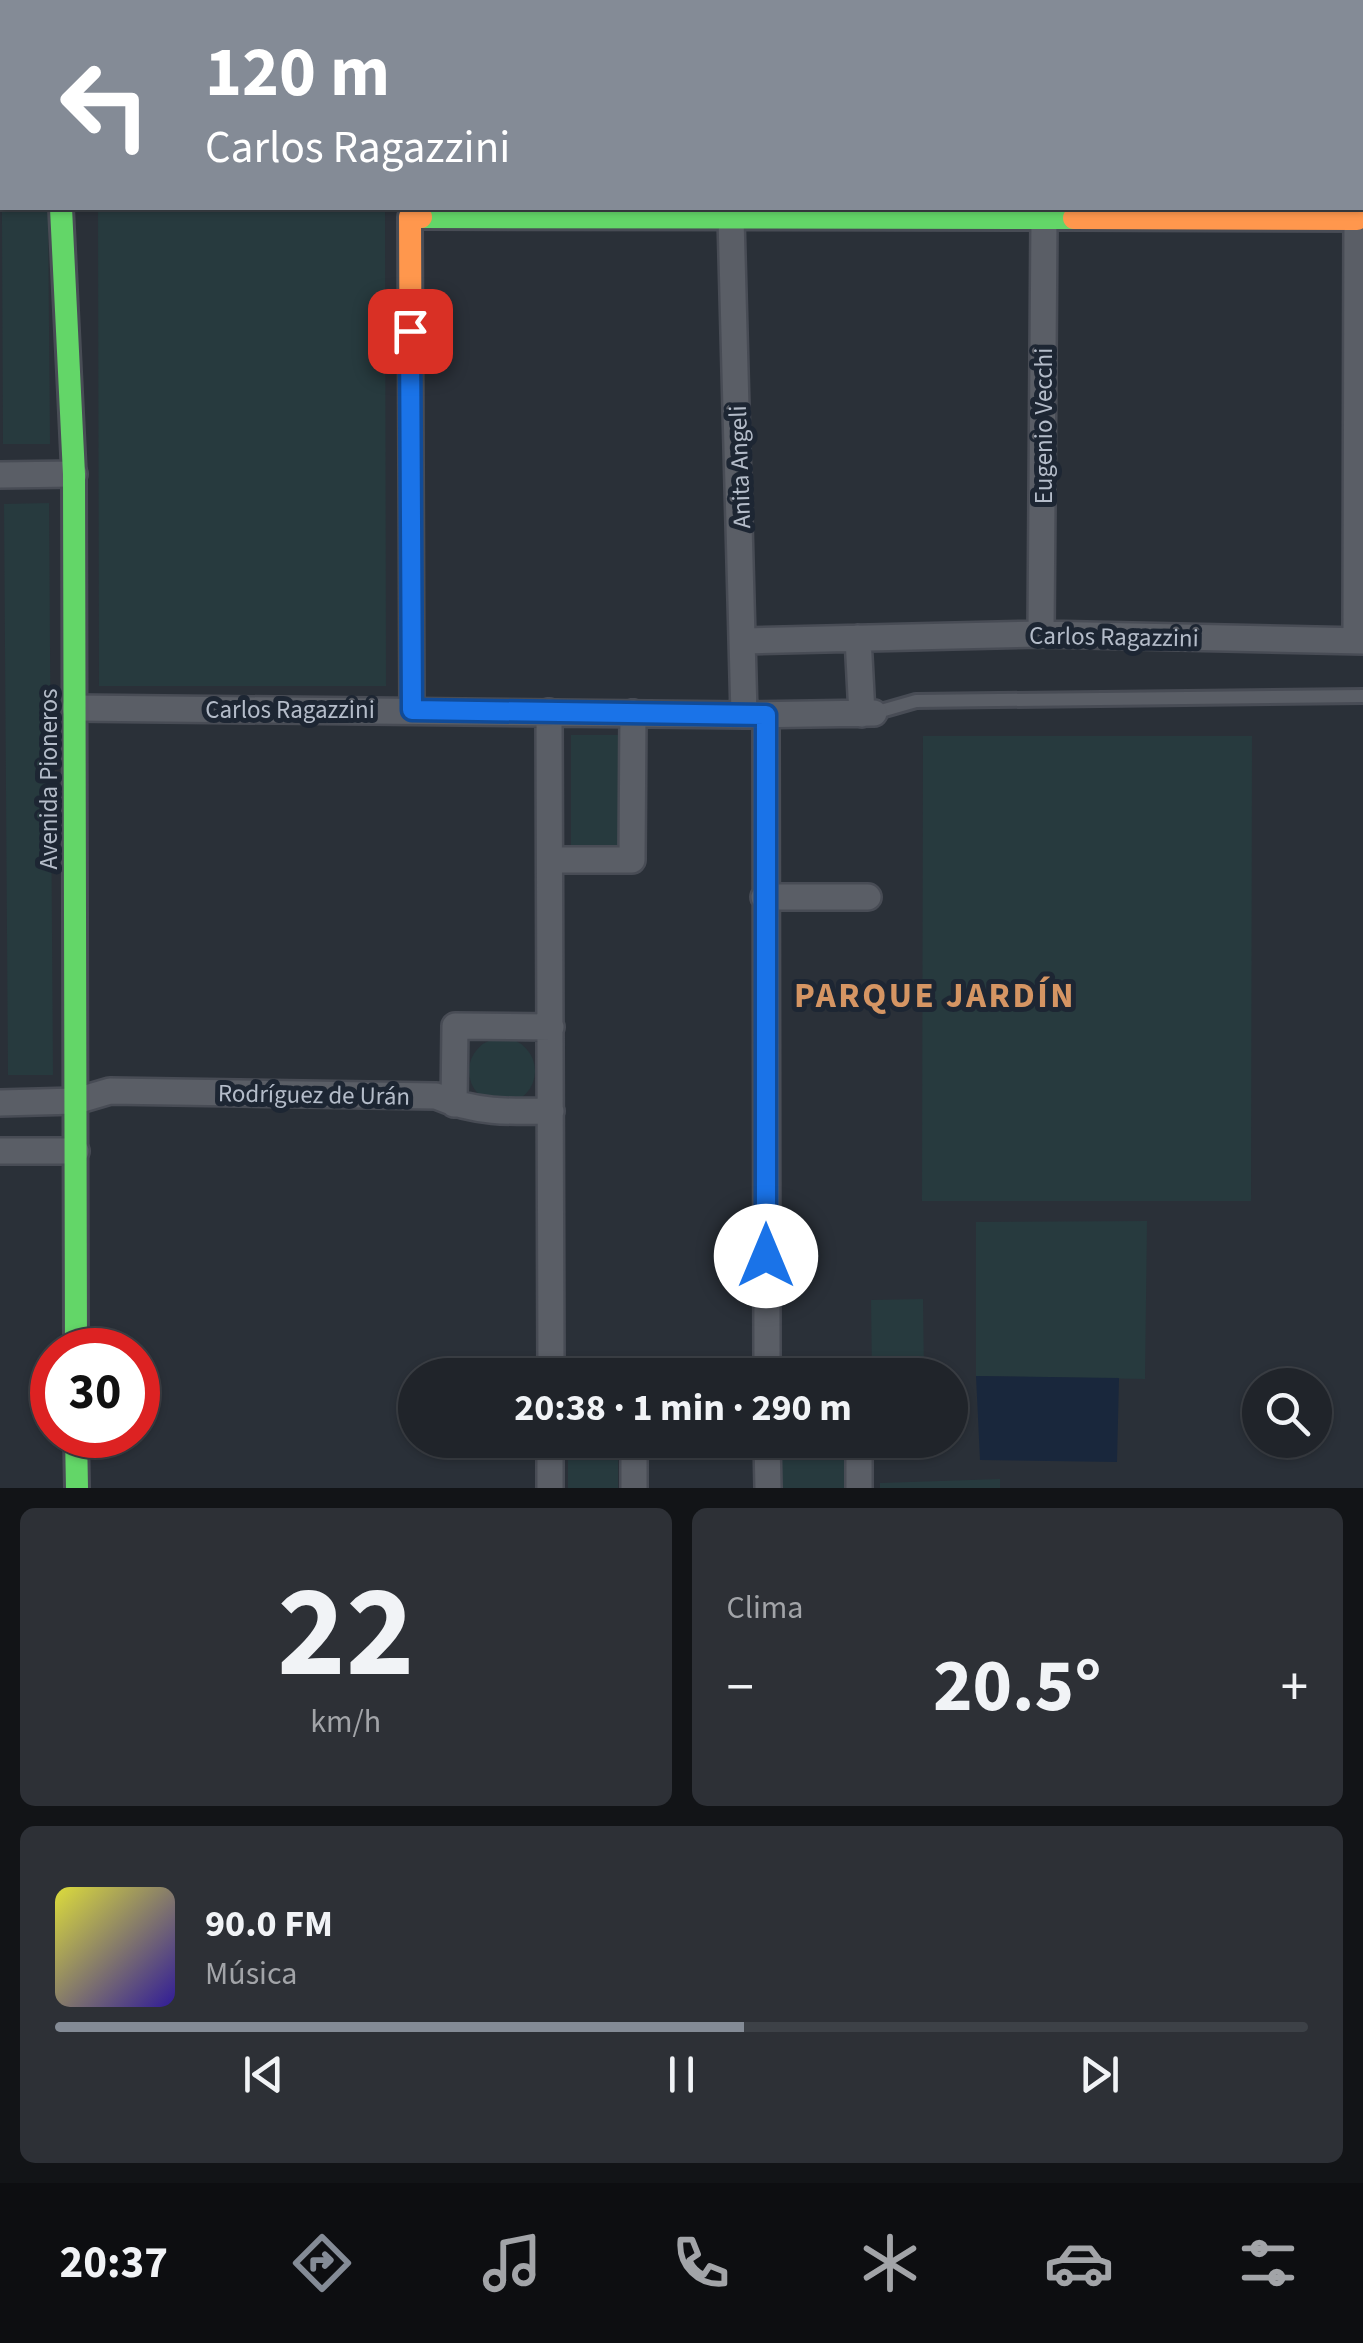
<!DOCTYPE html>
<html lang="es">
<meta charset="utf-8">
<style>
:root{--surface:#20242a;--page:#2d3036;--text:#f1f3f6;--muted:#a2a4a8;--line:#3d4147;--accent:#848b96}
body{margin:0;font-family:"Source Sans 3",sans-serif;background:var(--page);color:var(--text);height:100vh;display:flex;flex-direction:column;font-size:38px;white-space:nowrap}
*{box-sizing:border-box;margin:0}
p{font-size:32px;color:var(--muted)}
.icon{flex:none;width:55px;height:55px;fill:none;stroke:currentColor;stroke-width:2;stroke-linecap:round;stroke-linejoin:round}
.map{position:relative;height:1488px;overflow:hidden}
.drawer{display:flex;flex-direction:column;gap:20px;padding:20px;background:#121417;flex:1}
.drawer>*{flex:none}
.top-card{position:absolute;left:0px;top:0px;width:1365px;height:210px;box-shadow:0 2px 8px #0004,0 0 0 2px var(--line);background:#848b96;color:#fff;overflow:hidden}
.fabs{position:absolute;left:1242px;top:1368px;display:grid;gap:20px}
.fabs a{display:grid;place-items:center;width:90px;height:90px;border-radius:50%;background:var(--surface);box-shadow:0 2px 8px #0004,0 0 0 2px var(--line);font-size:50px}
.speed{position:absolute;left:30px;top:1328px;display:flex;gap:20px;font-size:50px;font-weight:700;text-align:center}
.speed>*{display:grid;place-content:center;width:130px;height:130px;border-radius:50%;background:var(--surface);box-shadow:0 2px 8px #0004,0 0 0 2px var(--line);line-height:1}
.speed .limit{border:15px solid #d22;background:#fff;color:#111}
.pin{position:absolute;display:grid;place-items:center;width:85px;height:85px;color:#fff;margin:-42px;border-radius:20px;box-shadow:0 5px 15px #0006}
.me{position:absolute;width:110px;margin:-55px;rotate:0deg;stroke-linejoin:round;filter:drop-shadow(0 0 8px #0008)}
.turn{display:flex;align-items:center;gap:35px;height:210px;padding:0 40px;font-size:45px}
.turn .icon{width:130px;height:130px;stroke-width:2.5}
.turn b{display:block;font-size:70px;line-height:85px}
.big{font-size:75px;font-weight:700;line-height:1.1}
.drawer .widget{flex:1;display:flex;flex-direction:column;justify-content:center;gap:15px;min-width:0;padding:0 35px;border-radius:15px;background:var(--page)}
.drawer .dial{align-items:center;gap:0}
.dial b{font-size:130px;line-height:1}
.song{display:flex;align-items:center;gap:30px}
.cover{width:120px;height:120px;border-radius:15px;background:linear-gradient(135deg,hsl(60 70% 55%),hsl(250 70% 35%))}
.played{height:10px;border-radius:5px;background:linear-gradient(90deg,var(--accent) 55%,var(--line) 55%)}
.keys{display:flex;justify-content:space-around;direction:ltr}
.heat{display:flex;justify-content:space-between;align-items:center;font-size:55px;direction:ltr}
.drawer .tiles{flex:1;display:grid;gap:20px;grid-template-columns:1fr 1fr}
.widget:last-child{grid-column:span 2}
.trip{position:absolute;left:398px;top:1358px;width:570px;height:100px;border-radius:50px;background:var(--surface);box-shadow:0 2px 8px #0004,0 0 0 2px var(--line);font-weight:700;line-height:100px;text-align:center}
.tabs{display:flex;height:160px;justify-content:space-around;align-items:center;background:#0d0e11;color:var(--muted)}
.tabs .icon{width:70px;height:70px}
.tabs .selected{color:var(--accent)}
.tabs b{font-size:45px;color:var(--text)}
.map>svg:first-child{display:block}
</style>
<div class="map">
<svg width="1363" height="1488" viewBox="0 0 1363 1488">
<rect width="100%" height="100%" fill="#2a3038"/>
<path fill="#273a3e" d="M 1,0 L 47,0 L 2,2 L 2,208 L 48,208 L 50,444 L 3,444 Z
M 1123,0 L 1334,0 L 1334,2 L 1123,2 Z
M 98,208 L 385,208 L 386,686 L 99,686 Z
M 49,503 L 53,1075 L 8,1075 L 4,504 Z
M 571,735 L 622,735 L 622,847 L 571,847 Z
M 923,736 L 1252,736 L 1251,1201 L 922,1201 Z
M469 1071a33 33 0 1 1 66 0a33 33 0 1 1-66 0Z
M 1147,1221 L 1145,1379 L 976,1376 L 976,1222 Z
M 923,1299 L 924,1375 L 872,1375 L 871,1300 Z
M 568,1440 L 618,1440 L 618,1488 L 568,1488 Z
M 778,1440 L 846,1440 L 847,1488 L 778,1488 Z
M 1000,1479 L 1000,1488 L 880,1488 L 880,1483 Z"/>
<path fill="#19273c" d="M 976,1376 L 1119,1378 L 1117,1462 L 980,1460 Z"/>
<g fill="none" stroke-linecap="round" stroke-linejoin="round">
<defs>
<path id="lane" d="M 874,713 L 916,701 L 1363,696"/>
<path id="street" d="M 1355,0 L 1355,2
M 731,218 L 744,715
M 0,475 L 74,474
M 1041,634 L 1044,219
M 858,638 L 862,714
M 1356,639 L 1357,208
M 744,641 L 1041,634 L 1363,641
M 75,708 L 744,715 L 874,713
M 549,712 L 551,1375
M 766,715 L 767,1375
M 550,860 L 632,860 L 633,713
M 764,897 L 868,897
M 0,1103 L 76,1101 L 110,1091 L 436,1096 C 475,1113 510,1112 551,1111
M 454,1104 L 455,1026 L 551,1027
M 0,1151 L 76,1151
M 634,1440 L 634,1488
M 767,1440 L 768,1488
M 859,1440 L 859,1488
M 550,1488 L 550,1440"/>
<path id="fast" d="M 51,0 L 51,2
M 61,208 L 74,474 L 76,1350
M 421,217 L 1074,218
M 76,1435 L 77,1488"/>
<path id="slow" d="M 1074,218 L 1357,219
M 412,710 L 410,217 L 421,217"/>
</defs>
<use href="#lane" stroke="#484c55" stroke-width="18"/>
<use href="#street" stroke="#484c55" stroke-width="30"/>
<use href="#fast" stroke="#484c55" stroke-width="28"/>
<use href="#slow" stroke="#484c55" stroke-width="28"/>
<use href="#lane" stroke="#5a5e66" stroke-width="12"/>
<use href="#street" stroke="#5a5e66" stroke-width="25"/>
<use href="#fast" stroke="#63d668" stroke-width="22"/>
<use href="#slow" stroke="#ff974d" stroke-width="22"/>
</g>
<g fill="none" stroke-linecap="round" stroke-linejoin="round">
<defs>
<path id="route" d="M 410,331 L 412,710 L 766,715 L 766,1256"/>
</defs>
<use href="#route" stroke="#114b97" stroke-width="25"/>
<use href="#route" stroke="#1a73e8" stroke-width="18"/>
</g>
<g text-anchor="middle" stroke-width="10" stroke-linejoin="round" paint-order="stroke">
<g font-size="25" fill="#b4bcc9" stroke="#1d2633">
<text transform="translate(1043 426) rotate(-90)" y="9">Eugenio Vecchi</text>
<text transform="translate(739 467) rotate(-92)" y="9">Anita Angeli</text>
<text transform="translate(1114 636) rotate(1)" y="9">Carlos Ragazzini</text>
<text x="290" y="718">Carlos Ragazzini</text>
<text transform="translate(48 779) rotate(-90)" y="9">Avenida Pioneros</text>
<text transform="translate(314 1094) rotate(1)" y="9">Rodríguez de Urán</text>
</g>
<g font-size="35" font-weight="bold" letter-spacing="2.5" fill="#d59563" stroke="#1d2633">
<text x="935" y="1007">PARQUE JARDÍN</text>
</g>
</g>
</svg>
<div class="fabs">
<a><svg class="icon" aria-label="search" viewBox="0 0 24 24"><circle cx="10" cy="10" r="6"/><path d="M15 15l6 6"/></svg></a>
</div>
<div class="speed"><div class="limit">30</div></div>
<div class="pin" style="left:410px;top:331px;background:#d93025"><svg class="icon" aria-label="arrive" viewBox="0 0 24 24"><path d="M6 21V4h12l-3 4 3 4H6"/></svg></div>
<svg class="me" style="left:766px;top:1256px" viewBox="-20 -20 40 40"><circle r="19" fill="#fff"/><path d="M0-13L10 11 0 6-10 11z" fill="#1a73e8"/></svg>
<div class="trip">20:38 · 1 min · 290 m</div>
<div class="top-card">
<div class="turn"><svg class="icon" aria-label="left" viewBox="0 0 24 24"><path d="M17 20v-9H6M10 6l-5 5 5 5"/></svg><div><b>120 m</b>Carlos Ragazzini</div></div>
</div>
</div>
<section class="drawer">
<div class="tiles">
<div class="widget dial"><b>22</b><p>km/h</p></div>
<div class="widget"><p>Clima</p>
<div class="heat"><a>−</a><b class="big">20.5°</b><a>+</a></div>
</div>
<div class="widget">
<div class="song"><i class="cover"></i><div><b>90.0 FM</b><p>Música</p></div></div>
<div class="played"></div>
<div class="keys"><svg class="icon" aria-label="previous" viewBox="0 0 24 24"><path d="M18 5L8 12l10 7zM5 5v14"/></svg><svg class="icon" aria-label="pause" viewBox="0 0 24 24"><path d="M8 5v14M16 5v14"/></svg><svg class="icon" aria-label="next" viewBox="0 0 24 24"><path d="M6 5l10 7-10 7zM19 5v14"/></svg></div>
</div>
</div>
</section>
<nav class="tabs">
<b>20:37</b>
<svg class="icon selected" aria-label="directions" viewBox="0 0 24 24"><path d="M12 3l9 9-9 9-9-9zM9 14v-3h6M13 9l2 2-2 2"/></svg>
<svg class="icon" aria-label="music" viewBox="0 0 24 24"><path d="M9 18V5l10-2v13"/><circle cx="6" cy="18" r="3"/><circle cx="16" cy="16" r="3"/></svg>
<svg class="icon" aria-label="phone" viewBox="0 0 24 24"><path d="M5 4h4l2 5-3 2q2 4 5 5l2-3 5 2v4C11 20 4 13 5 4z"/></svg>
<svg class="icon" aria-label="climate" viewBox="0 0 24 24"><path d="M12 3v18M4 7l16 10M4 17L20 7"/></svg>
<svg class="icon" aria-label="car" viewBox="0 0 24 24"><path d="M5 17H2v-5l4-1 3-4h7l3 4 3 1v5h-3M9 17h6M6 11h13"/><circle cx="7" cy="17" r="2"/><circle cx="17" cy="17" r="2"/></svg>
<svg class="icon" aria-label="filters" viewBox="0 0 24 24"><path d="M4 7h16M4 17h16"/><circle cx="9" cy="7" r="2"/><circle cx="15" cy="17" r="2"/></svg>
</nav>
